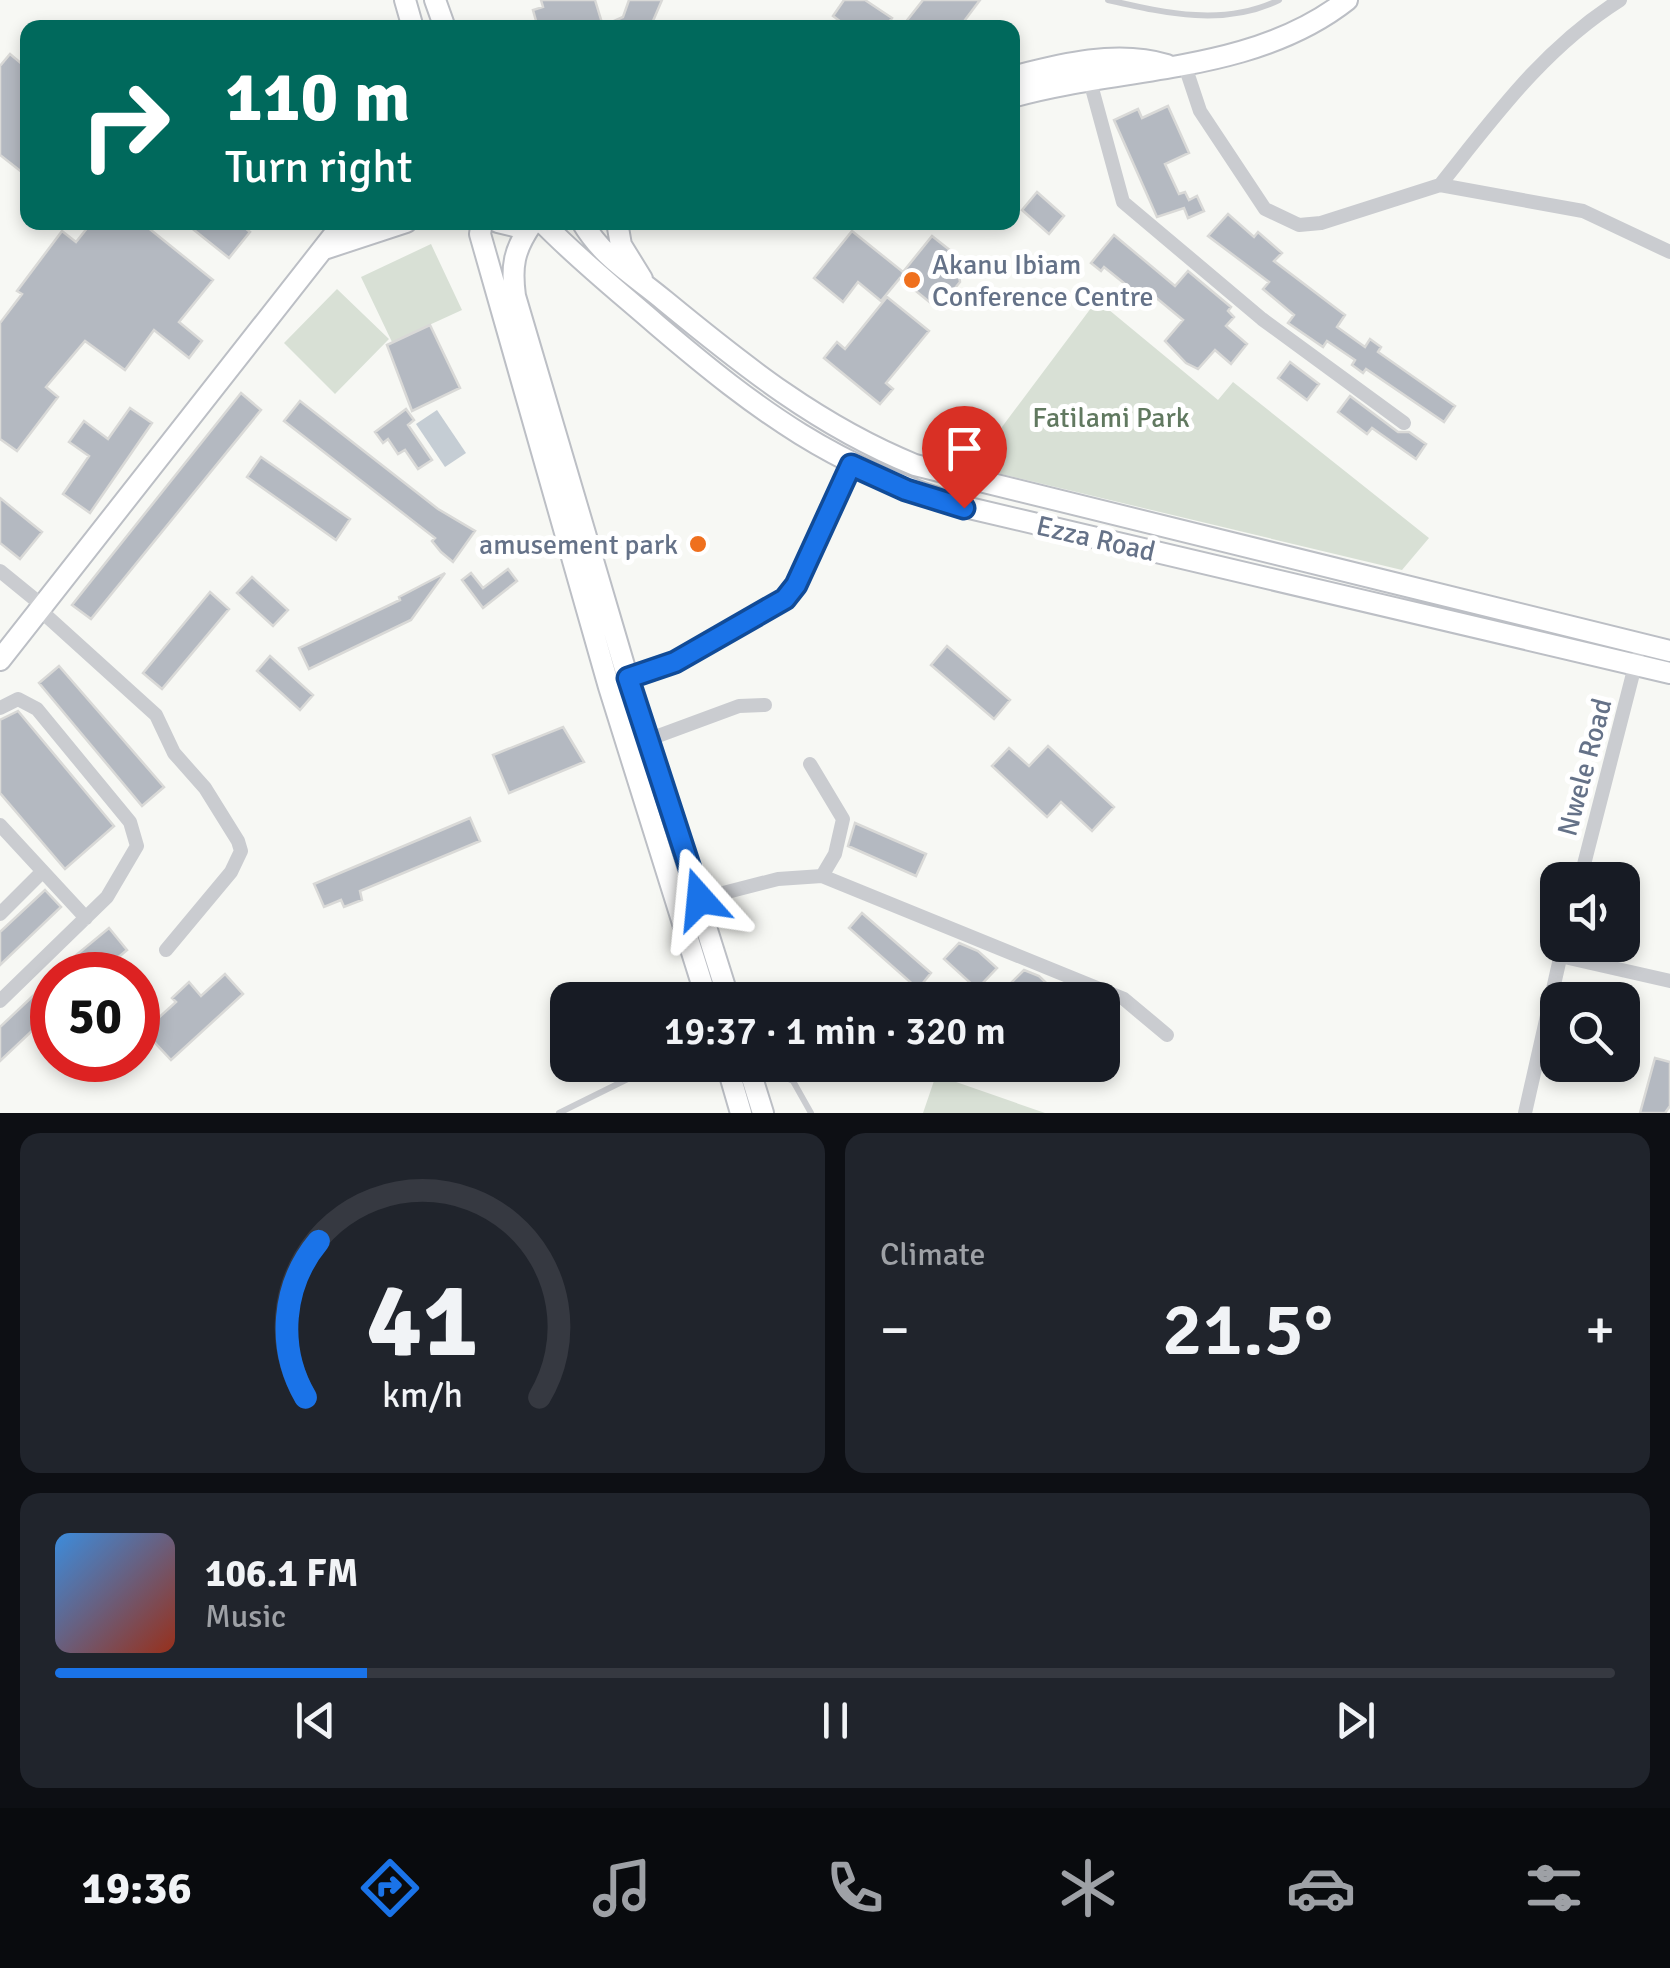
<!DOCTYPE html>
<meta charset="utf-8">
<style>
:root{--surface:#171b24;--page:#20242c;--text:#f1f3f6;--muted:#9ea1a6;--line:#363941;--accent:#1a73e8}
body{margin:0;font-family:Signika,sans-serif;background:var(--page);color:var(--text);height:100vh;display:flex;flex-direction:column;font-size:38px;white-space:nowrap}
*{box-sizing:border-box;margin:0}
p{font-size:32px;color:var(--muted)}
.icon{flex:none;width:55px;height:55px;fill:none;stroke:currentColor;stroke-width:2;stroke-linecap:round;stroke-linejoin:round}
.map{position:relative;height:1113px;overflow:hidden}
.panel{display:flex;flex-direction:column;gap:20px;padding:20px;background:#0d0f14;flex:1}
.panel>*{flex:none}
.banner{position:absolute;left:20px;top:20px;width:1000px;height:210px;border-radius:20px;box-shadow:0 5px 15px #0003;background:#00695c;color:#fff;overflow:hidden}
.buttons{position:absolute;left:1540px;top:862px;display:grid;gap:20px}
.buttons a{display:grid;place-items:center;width:100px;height:100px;border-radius:20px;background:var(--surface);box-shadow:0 5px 15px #0003;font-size:50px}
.speed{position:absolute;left:30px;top:952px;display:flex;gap:20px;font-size:50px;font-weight:700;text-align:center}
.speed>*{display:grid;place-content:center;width:130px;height:130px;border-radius:50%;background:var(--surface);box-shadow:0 5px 15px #0003;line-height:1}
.speed .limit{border:15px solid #d22;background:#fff;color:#111}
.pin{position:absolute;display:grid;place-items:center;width:85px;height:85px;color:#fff;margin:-102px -42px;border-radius:50% 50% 50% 0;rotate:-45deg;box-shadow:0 0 10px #0007}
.pin .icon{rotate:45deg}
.me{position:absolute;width:110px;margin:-55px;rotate:342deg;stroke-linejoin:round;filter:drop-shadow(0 0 8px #0008)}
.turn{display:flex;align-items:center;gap:35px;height:210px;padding:0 40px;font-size:45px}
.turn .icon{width:130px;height:130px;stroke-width:2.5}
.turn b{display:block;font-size:70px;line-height:85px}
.big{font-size:75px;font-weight:600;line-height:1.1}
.panel .widget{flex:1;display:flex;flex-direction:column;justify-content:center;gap:15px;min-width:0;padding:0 35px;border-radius:20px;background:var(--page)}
.panel .dial{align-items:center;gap:0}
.dial svg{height:260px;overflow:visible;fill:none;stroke:var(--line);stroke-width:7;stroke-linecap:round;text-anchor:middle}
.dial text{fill:var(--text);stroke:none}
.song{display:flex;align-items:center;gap:30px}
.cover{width:120px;height:120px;border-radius:15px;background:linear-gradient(135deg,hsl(210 70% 55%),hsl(10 70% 35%))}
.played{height:10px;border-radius:5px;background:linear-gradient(90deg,var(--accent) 20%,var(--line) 20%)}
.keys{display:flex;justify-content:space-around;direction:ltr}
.heat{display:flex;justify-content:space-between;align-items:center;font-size:55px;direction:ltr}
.panel .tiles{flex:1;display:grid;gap:20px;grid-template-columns:1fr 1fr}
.widget:last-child{grid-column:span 2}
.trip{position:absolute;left:550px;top:982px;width:570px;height:100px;border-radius:20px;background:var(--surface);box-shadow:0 5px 15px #0003;font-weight:600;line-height:100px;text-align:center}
.tabs{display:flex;height:160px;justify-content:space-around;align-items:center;background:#090b0e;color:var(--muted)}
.tabs .icon{width:70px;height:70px}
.tabs .current{color:var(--accent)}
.tabs b{font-size:45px;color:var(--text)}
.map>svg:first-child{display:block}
</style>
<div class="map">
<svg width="1670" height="1113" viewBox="0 0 1670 1113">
<rect width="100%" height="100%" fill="#f7f8f4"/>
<path fill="#d8e0d5" d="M 431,244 L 462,310 L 392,342 L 361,277 Z
M 337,289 L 389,339 L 335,394 L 284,343 Z
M 1097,300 L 1218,400 L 1233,382 L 1429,538 L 1402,570 L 972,467 Z
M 936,1075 L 1045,1113 L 923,1113 Z"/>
<path fill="#c5cdd4" d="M 437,410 L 466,453 L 445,467 L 416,424 Z"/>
<path fill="#b4b9c1" stroke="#d9d9d7" stroke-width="2.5" d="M 541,0 L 595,0 L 603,26 L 623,17 L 629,0 L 662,0 L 650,28 L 538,28 L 533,10 L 543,7 Z
M 844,0 L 865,0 L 892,18 L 885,28 L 849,28 L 833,16 Z
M 923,0 L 980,0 L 959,28 L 901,28 Z
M 10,54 L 28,69 L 28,177 L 0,155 L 0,66 Z
M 1168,106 L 1189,153 L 1165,164 L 1179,194 L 1185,192 L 1189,200 L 1197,196 L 1204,211 L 1188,218 L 1184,208 L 1157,217 L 1114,120 L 1138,109 L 1142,118 Z
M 1037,192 L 1064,216 L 1049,234 L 1022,210 Z
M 1228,214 L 1254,237 L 1258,232 L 1282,253 L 1274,261 L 1345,315 L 1337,327 L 1365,347 L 1370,339 L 1381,347 L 1378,352 L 1455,406 L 1444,422 L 1366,369 L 1363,373 L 1352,365 L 1355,360 L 1327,341 L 1323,347 L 1288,323 L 1294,315 L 1263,289 L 1269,282 L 1208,236 Z
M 92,222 L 141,222 L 213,280 L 179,322 L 202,341 L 189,358 L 154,330 L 125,370 L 85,341 L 46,387 L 58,397 L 17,451 L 0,439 L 0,323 L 22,294 L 17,291 L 62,231 L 76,242 Z
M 184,222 L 238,222 L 250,232 L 229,258 Z
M 852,231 L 903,272 L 932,236 L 956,255 L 960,282 L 938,309 L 900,278 L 881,301 L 858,282 L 843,302 L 814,278 Z
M 1114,235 L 1175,286 L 1188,271 L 1231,307 L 1228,311 L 1234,317 L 1226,326 L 1247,344 L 1231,364 L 1215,350 L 1198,369 L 1186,363 L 1165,341 L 1183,320 L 1148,291 L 1138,303 L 1126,293 L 1130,288 L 1104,267 L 1101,271 L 1091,263 Z
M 887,297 L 929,331 L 886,383 L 893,389 L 880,404 L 824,358 L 837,342 L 845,349 Z
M 430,325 L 460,388 L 412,411 L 387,345 Z
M 1290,362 L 1319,384 L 1307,400 L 1278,378 Z
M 241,393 L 261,410 L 91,619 L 72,605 Z
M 1350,396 L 1398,432 L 1409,432 L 1426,444 L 1416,459 L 1372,428 L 1367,434 L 1338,412 Z
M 300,401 L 438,509 L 475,531 L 453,562 L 441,552 L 432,541 L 435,538 L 284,421 Z
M 130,408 L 152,423 L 90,513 L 63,494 L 89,456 L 69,442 L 84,421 L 108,439 Z
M 406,409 L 414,420 L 408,425 L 432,460 L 418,469 L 405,450 L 398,454 L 388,439 L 383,443 L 375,432 Z
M 261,457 L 350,519 L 336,540 L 247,477 Z
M 0,498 L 42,532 L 20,559 L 0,543 Z
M 508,569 L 517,581 L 483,608 L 462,580 L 471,573 L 483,588 Z
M 445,573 L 411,620 L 309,669 L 299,648 L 400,600 L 399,597 Z
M 252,577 L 288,610 L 273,626 L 237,593 Z
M 210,592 L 229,609 L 162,689 L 143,673 Z
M 947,646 L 1010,700 L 994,719 L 931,665 Z
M 270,656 L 313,695 L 300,710 L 257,671 Z
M 59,666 L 164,787 L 142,806 L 39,683 Z
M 18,711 L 114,826 L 65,869 L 0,793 L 0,720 Z
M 563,727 L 584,762 L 509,793 L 493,755 Z
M 1048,746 L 1114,807 L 1092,831 L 1061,802 L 1047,817 L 992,766 L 1009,748 L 1029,766 Z
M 470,818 L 480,841 L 360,891 L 362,900 L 344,907 L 341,900 L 324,907 L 314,884 Z
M 855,823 L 926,854 L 916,876 L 848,846 Z
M 45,890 L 61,907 L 0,965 L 0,932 Z
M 862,913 L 931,973 L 918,989 L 849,928 Z
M 109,928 L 127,950 L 97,975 L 52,975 Z
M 959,943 L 978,951 L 997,968 L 977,989 L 944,959 Z
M 1024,970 L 1039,976 L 1064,1000 L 1021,1000 L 1007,987 Z
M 225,974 L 243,994 L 171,1060 L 144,1031 L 176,1002 L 172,998 L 189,982 L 201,996 Z
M 52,978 L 52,1012 L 0,1061 L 0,1027 Z
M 1655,1058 L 1670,1062 L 1670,1106 L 1665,1113 L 1640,1113 Z"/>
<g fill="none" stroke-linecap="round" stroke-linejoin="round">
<defs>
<path id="secondary" d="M 405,0 L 413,28
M 435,0 L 445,28
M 1012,77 C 1062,64 1117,50 1167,65
M 1012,97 C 1122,66 1253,74 1347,0
M 482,222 L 480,234 L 609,687 L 707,1000
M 498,222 L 518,227 L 536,223
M 542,222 C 578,259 618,291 657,325 C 759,412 835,468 965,507 L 1670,673
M 582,222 C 603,258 634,275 665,301 C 744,366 819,426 915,465 L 1670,651
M 617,222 L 621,245 L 642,279
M 531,225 C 514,250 511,266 515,296 L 628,679 L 729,1000
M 324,249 L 406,222
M 0,660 L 344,222
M 727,1065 L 741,1113
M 748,1065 L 763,1113"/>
</defs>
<use href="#secondary" stroke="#bcbfc5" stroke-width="24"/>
<path stroke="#caccd0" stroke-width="6" d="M 1108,0 C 1165,13 1224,27 1279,0
M 634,677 L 675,661 L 785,599 L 850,468
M 760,1065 L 793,1081 L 811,1113
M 559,1113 L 656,1065"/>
<path stroke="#caccd0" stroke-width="14" d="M 1184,63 L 1200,111 L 1265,209 L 1299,225 L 1321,223 L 1440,185 L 1583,211 L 1670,252
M 1090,81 L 1123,202 L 1262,319 L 1404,423
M 1440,185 C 1495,116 1544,48 1620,0
M 0,571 L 43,606
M 40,610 L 156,715 L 174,753 L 205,788 L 238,841 L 241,851 L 231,872 L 166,950
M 0,708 L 18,699 L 37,709 L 130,822 L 137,846 L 107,897 L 0,1001
M 647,740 L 739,706 L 765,705
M 810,764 L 843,819 L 835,854 L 822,876
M 0,825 L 86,918
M 1580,880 L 1637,658
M 700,899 L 778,879 L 822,876 L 1124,999 L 1167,1035
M 0,914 L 41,873
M 1560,956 L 1670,981
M 1525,1113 L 1563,945"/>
<use href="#secondary" stroke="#fff" stroke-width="20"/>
</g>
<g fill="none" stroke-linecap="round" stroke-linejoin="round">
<defs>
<path id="route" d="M 700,899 L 628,678 L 675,662 L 785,599 L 796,585 L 851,465 L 906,490 L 964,508"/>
</defs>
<use href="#route" stroke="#114b97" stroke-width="25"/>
<use href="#route" stroke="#1a73e8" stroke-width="18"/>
</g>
<g fill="#ef701e" stroke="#fff" stroke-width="4">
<circle cx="912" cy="280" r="10"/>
<circle cx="698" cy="544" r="10"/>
</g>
<g text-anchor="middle" stroke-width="10" stroke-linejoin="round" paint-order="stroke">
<g font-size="28" fill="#657288" stroke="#fff" text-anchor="start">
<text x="932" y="274">Akanu Ibiam<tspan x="932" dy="32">Conference Centre</tspan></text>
<text x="678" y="554" text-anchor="end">amusement park</text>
</g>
<g font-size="28" fill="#617960" stroke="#fff">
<text x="1111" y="427">Fatilami Park</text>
</g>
<g font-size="28" fill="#657288" stroke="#fff">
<text transform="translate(1096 538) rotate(13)" y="10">Ezza Road</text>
<text transform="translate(1584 767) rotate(-75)" y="10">Nwele Road</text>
</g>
</g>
</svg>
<div class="buttons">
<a><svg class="icon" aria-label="sound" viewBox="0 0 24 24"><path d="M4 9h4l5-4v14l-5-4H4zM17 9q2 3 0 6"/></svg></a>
<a><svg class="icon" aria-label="search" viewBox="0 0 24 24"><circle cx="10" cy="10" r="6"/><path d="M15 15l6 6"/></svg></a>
</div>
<div class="speed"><div class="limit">50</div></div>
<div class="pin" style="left:964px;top:508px;background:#d93025"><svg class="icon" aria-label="arrive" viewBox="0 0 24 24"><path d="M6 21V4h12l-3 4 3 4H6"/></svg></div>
<svg class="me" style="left:700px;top:899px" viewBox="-20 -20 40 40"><path d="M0-17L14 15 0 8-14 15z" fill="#1a73e8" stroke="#fff" stroke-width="4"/></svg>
<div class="trip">19:37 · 1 min · 320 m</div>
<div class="banner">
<div class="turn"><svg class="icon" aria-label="right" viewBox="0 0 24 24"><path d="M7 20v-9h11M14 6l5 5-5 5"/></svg><div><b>110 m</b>Turn right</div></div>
</div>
</div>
<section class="panel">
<div class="tiles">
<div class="widget dial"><svg viewBox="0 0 100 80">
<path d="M14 69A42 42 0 1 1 86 69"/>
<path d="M14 69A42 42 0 0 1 18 21" stroke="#1a73e8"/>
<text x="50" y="56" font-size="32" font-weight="700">41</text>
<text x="50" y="72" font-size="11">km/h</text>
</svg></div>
<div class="widget"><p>Climate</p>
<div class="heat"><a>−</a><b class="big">21.5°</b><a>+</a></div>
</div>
<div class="widget">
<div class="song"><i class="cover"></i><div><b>106.1 FM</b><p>Music</p></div></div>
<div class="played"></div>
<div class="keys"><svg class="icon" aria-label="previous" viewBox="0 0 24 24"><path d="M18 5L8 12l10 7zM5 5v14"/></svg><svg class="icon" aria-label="pause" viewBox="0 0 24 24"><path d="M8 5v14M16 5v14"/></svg><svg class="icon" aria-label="next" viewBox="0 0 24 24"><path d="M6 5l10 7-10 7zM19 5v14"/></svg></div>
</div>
</div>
</section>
<nav class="tabs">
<b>19:36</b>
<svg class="icon current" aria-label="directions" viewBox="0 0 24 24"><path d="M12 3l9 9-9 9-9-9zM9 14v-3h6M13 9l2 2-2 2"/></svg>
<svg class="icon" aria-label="music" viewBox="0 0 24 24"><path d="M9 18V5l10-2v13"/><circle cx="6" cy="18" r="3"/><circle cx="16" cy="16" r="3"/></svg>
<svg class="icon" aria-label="phone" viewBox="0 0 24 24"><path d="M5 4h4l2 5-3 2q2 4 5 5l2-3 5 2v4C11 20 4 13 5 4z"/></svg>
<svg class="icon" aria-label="climate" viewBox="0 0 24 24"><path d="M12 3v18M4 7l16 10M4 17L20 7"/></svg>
<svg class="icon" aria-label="car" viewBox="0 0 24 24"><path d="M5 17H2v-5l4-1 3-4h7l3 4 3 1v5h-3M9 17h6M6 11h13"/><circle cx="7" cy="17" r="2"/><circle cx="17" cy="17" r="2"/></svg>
<svg class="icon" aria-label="filters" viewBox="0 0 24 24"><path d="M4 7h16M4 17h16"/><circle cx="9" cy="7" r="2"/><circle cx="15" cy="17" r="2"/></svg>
</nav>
